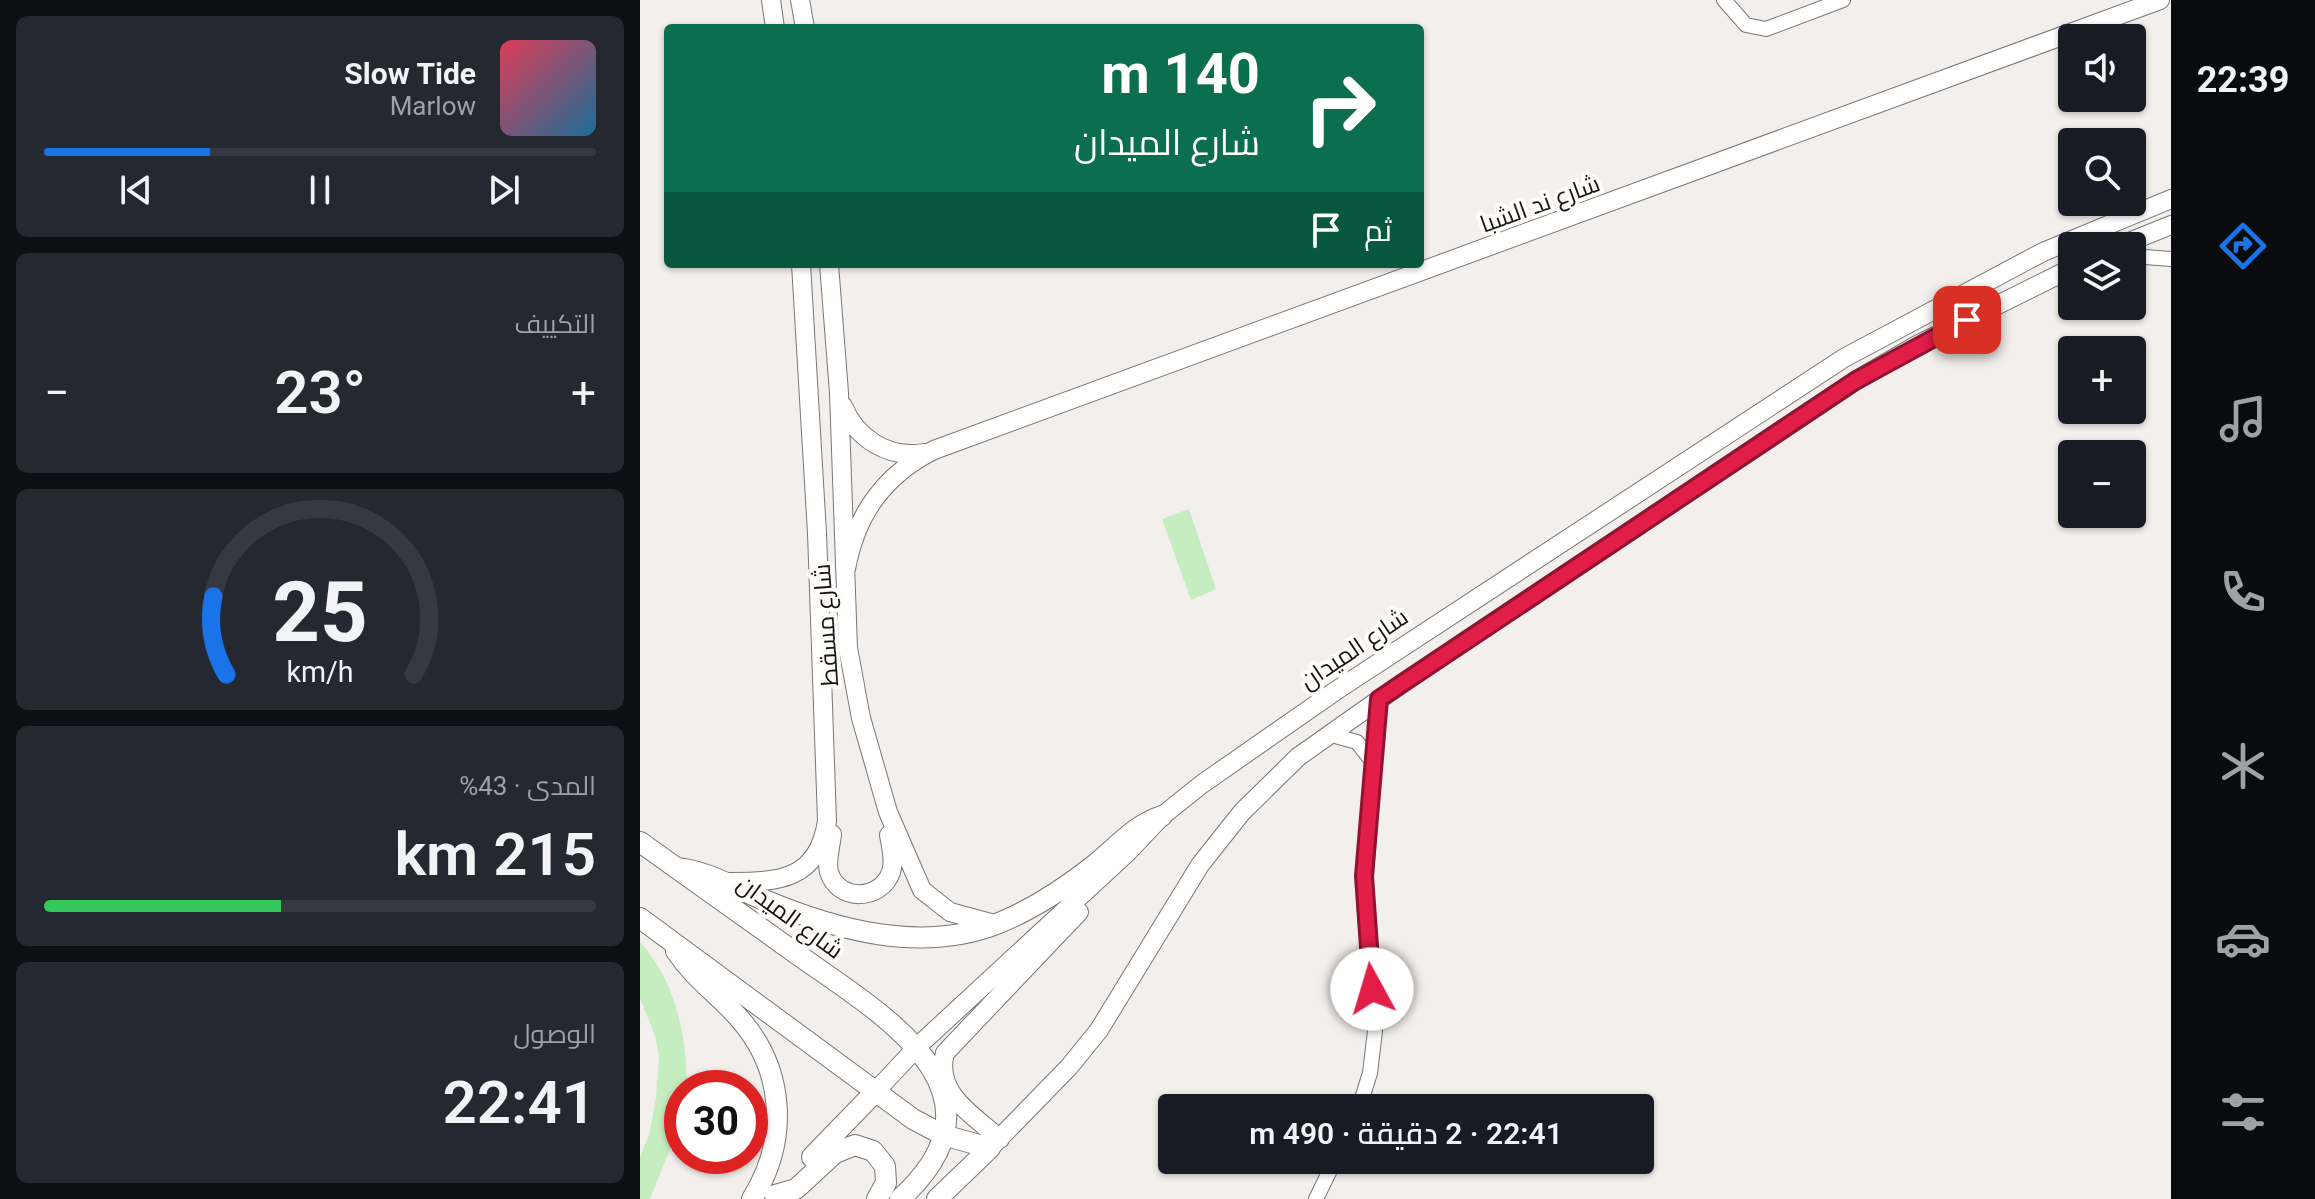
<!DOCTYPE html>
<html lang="ar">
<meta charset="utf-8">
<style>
:root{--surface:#171b24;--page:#242831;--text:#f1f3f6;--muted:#9ea1a6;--line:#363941;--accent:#1a73e8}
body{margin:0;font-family:Roboto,Cairo,sans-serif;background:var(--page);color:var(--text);direction:rtl;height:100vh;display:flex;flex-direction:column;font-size:30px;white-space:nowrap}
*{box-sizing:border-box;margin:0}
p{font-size:26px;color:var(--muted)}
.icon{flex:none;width:44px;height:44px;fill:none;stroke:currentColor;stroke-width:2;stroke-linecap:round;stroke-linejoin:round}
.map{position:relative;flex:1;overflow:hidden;direction:ltr}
.panel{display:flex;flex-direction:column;gap:16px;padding:16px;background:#0d0f14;width:640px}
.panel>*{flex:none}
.hud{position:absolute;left:24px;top:24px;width:760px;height:244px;border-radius:8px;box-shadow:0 2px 6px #0004;direction:rtl;background:#0b6e4f;color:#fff;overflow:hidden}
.fabs{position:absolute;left:1418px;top:24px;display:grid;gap:16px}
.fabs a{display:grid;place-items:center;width:88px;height:88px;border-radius:8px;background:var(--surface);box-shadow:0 2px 6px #0004;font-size:40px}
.speed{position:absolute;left:24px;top:1070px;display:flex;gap:16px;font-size:40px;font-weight:700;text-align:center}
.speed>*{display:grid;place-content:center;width:104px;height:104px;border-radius:50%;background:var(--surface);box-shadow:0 2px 6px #0004;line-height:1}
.speed .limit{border:12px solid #d22;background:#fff;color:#111}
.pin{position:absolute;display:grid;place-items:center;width:68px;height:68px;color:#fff;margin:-34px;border-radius:16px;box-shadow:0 4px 12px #0006}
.me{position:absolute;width:88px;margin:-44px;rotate:354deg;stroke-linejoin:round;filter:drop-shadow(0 0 6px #0008)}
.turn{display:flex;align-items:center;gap:28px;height:168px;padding:0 32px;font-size:36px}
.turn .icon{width:104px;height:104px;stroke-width:2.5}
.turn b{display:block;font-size:56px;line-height:68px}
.then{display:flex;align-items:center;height:76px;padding:0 32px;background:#0003;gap:16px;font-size:30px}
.big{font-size:60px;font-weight:600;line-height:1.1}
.panel .card{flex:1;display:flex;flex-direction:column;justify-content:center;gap:12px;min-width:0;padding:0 28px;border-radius:12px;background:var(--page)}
.panel .dial{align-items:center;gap:0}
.dial svg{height:208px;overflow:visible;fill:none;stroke:var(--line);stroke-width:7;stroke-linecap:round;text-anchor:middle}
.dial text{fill:var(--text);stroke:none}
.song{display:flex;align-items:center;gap:24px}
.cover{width:96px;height:96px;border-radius:12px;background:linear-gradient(135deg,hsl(350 70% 55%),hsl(200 70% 35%))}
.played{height:8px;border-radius:4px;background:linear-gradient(90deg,var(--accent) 30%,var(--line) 30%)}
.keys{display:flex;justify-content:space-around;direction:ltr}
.heat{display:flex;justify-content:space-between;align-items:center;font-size:44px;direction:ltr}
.charge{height:12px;border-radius:6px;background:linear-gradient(90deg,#34c759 43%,var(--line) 0)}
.trip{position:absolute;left:518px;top:1094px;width:496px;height:80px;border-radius:8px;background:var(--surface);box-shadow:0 2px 6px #0004;font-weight:600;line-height:80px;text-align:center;direction:rtl}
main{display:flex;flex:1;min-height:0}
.menu{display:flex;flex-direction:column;width:144px;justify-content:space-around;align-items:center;background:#090b0e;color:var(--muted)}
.menu .icon{width:56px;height:56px}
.menu .on{color:var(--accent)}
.menu b{font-size:36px;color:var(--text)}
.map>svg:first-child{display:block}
</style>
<main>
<nav class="menu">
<b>22:39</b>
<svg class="icon on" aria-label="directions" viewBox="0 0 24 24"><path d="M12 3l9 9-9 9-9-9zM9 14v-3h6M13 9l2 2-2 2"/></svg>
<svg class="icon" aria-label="music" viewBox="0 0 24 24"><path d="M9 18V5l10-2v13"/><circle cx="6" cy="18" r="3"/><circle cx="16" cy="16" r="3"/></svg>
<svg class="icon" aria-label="phone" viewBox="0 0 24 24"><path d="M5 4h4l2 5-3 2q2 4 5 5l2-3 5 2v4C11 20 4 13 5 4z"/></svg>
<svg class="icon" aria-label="climate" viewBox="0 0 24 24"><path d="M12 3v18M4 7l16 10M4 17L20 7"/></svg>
<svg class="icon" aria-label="car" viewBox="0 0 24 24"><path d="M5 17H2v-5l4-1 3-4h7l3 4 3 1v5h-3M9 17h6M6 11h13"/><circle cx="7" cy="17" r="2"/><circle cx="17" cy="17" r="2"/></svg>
<svg class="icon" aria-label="filters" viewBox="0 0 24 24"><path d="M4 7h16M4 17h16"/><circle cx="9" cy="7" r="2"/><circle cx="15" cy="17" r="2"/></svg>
</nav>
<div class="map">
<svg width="1531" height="1199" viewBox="0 0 1531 1199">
<rect width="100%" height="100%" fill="#f2efec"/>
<path fill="#c5edc0" d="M 549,509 L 576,589 L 551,600 L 522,519 Z
M 0,942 C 36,982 46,1033 47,1085 L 42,1088 L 42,1119 L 10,1199 L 0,1199 L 0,1157 L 9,1135 L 16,1098 L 19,1056 L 15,1036 L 0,998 Z"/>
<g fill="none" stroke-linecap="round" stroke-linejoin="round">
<defs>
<path id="street" d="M 1084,0 L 1106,25 L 1126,29 L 1203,0
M 1492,256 L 1531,259
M 688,734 L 717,742 L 735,765
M 719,1108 L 730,1073 L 735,1031 L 724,903 L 739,699
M 676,1199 L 695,1160"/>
<path id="secondary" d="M 131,0 L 135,28
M 160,0 L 165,28
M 1479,246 L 1531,225
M 189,264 L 199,393 L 208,648 L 221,718 L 248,812 L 282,890 L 310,912 L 354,924
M 203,406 C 216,438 248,459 284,453
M 206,569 C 216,514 244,475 294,450 L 1520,0
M 192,834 C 191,846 186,860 189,872 C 198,902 241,901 251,872 C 255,861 251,847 249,835
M 90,882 C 139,882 178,880 187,821 L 177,533 L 161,264
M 236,1091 L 278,1046 L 488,852 L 522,816 L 562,784 L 697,690 L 1204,358 L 1403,252 L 1531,199
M 360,1139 C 333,1115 294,1093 305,1053 L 439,912
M 350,1148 L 429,1067 L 459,1030 L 560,865 L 602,812 L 658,757 L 764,682 L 1215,381 L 1277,345 L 1432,268"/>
<path id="primary" d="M 0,842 C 51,879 103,915 154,952 C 238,1012 380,1090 260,1199
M 36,868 C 68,871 93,887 122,899 C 195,930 282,954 359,923 C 393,909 425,888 453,866 C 475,849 495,824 522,816
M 0,918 L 273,1119 L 303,1135 L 350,1148
M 36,951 C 54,978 78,994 99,1018 C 145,1070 149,1140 112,1199
M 172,1157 L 236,1091
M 135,1195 L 156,1189 L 195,1153 L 215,1145 L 233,1151 L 245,1166 L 246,1183 L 237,1199
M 297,1199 L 350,1148"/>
</defs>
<use href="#street" stroke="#797774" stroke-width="16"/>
<use href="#secondary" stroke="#797774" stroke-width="20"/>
<use href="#primary" stroke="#797774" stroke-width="22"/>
<use href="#street" stroke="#fff" stroke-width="14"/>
<use href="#secondary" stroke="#fff" stroke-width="18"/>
<use href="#primary" stroke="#fff" stroke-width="20"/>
</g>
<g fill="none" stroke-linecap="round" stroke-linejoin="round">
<defs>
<path id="route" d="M 732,989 L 724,876 L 739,699 L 1215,381 L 1327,320"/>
</defs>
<use href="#route" stroke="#92132f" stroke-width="20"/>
<use href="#route" stroke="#e11d48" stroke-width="14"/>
</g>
<g text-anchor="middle" stroke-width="8" stroke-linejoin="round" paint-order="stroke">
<g font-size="24" fill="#161514" stroke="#fffdfa">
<text transform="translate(900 204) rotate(-20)" y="8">شارع ند الشبا</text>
<text transform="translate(186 625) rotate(-94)" y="8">شارع مسقط</text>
<text transform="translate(714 649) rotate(-34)" y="8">شارع الميدان</text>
<text transform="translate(150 917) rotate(36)" y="8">شارع الميدان</text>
</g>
</g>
</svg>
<div class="fabs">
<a><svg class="icon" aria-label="sound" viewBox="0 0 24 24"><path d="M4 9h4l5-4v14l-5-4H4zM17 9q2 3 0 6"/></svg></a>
<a><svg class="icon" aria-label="search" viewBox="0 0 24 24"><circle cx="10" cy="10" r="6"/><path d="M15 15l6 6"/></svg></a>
<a><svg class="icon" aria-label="layers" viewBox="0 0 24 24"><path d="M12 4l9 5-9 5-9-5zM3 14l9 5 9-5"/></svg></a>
<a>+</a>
<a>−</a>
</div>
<div class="speed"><div class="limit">30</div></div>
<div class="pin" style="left:1327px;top:320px;background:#d93025"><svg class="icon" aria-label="arrive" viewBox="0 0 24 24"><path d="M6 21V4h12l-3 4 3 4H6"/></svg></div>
<svg class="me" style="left:732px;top:989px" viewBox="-20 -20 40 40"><circle r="19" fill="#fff"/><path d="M0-13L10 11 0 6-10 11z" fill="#e11d48"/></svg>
<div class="trip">22:41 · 2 دقيقة · 490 m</div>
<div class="hud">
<div class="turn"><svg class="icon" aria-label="right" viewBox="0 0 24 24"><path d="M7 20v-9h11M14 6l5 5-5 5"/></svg><div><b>140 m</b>شارع الميدان</div></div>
<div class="then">ثم<svg class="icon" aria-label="arrive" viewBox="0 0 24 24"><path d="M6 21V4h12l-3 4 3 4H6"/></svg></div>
</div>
</div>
<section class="panel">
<div class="card">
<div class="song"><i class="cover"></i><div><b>Slow Tide</b><p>Marlow</p></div></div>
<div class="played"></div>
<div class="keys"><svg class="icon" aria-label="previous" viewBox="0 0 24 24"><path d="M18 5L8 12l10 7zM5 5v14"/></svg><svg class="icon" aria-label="pause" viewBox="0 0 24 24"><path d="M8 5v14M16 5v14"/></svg><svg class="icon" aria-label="next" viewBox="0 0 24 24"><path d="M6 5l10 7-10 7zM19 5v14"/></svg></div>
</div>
<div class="card"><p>التكييف</p>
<div class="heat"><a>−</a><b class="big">23°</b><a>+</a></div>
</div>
<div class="card dial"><svg viewBox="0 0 100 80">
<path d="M14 69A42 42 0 1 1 86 69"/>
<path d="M14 69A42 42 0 0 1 9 39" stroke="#1a73e8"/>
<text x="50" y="56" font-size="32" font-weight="700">25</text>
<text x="50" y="72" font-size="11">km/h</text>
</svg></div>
<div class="card"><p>المدى · 43%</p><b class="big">215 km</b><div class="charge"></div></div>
<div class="card"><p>الوصول</p><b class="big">22:41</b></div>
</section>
</main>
